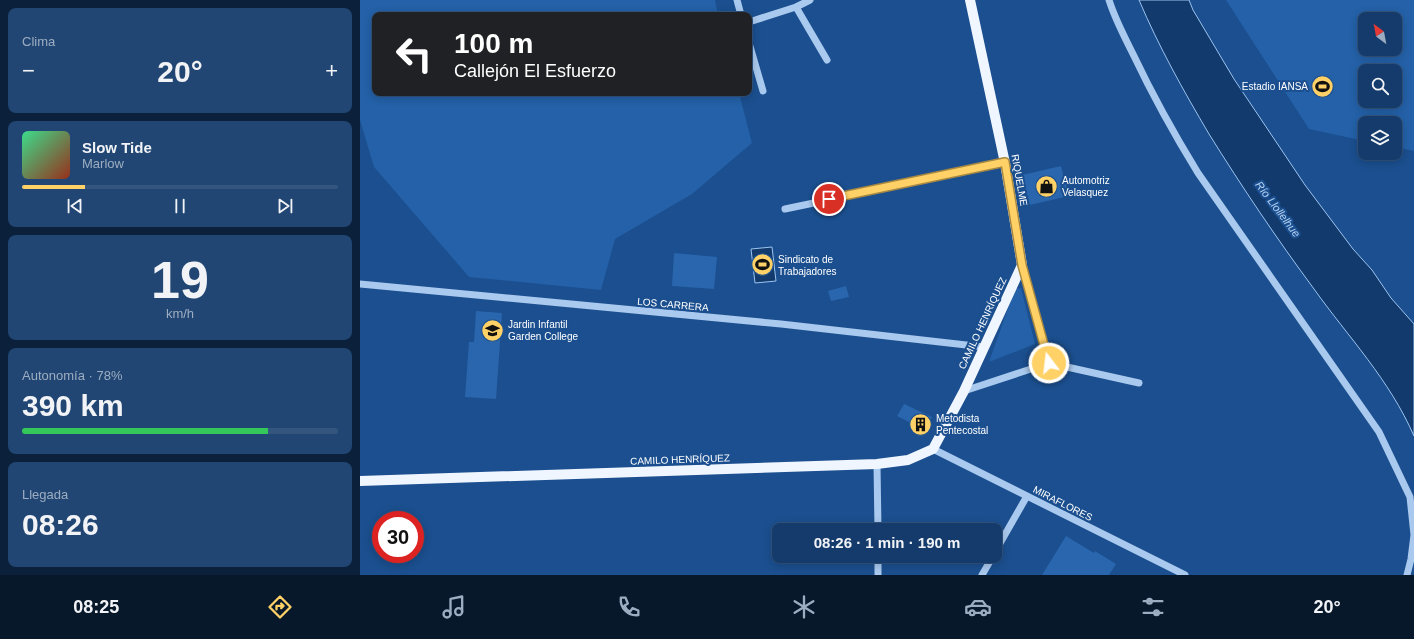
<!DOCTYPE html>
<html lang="es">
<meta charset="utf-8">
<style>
:root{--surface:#143b6b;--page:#214673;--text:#f1f3f6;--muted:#9dadc1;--line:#33557e;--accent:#ffd166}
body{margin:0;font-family:Helvetica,sans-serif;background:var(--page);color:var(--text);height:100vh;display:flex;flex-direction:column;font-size:15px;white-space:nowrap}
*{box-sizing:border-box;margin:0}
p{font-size:13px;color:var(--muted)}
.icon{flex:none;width:22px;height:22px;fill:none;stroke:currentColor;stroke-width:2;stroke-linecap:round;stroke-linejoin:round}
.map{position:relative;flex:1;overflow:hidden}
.side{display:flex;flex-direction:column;gap:8px;padding:8px;background:#0b203b;width:360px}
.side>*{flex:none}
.guide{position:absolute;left:12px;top:12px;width:380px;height:84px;border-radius:8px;box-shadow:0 2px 10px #0003,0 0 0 1px var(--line);background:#202124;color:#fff;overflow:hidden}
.needle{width:26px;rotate:328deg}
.fabs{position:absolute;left:998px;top:12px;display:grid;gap:8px}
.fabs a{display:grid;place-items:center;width:44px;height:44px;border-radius:8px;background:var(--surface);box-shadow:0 2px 10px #0003,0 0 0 1px var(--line);font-size:20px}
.speed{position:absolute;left:12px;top:511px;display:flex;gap:8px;font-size:20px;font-weight:700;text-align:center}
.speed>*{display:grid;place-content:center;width:52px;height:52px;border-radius:50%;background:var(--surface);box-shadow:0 2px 10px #0003,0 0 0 1px var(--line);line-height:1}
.speed .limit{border:6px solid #d22;background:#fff;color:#111}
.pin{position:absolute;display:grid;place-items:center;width:34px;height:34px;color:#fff;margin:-17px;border:2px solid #fff;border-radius:50%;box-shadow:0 1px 4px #0007}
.me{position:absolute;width:44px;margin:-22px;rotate:345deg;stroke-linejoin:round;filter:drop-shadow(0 0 3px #0008)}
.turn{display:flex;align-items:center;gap:14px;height:84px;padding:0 16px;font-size:18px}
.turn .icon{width:52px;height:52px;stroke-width:2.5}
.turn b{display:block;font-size:28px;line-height:34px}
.big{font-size:30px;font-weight:600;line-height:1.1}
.side .card{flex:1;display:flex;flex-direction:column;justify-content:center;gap:6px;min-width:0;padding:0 14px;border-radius:8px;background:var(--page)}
.side .dial{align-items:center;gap:0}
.dial b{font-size:52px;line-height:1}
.song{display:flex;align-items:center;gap:12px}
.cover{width:48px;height:48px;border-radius:6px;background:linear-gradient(135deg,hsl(150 70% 55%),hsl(10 70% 35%))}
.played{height:4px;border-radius:2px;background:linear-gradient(90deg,var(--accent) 20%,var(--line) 20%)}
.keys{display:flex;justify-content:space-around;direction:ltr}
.heat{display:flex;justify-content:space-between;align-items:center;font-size:22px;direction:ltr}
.charge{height:6px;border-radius:3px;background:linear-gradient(90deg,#34c759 78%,var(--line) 0)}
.trip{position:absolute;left:412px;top:523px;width:230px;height:40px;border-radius:8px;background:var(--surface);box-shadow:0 2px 10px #0003,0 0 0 1px var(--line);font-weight:600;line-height:40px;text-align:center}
.menu{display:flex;height:64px;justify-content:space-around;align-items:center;background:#08182b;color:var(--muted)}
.menu .icon{width:28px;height:28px}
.menu .active{color:var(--accent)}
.menu b{font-size:18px;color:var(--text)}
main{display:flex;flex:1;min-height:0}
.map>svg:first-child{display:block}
</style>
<main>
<section class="side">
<div class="card"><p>Clima</p>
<div class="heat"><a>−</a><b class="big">20°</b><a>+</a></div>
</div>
<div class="card">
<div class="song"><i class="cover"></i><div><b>Slow Tide</b><p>Marlow</p></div></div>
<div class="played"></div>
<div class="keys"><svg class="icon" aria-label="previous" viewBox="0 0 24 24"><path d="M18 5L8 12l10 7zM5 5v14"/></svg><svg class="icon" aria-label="pause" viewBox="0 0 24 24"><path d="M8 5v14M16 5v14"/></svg><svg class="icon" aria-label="next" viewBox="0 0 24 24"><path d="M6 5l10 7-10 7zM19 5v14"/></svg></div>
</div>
<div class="card dial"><b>19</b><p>km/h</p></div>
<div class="card"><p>Autonomía · 78%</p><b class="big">390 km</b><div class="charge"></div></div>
<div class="card"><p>Llegada</p><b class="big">08:26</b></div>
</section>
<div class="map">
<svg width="1054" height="575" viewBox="0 0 1054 575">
<rect width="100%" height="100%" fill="#1b4f8f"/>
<path fill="#2461a8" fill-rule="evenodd" d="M 0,0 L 355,0 L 358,15 L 15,15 L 15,93 L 379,93 L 392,143 L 332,194 L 255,239 L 241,290 L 109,277 L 14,167 L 0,120 Z
M 866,0 L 1054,0 L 1054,151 L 1035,147 L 1035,123 L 1005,123 L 1005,141 L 949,129 ZM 1005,19 L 1035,19 L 1035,49 L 1005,49 ZM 1005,71 L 1035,71 L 1035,101 L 1005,101 Z
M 661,288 L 675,344 L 629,362 L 655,289 Z"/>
<path fill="#123a6d" stroke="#9cc4f0" d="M 779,0 L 829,0 L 833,10 L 874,79 L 945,185 L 993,249 L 1012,270 L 1031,298 L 1054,324 L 1054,436 C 1029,379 989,338 954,289 C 917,239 882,187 849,134 C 823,90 799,47 779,0 Z
M 412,247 L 416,281 L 395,283 L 391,249 Z"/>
<path fill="#2a66ad" d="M 701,166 L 709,196 L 670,205 L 662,175 Z
M 314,253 L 357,257 L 354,289 L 312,286 Z
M 486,286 L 489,297 L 471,301 L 468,291 Z
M 116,311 L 142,313 L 136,399 L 105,397 L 109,342 L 114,342 Z
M 544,404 L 572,417 L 565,430 L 537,416 Z
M 706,536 L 734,553 L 735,551 L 756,564 L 749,575 L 682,575 Z"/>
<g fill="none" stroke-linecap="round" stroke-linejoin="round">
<path stroke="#a9c9ee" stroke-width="7" d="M 377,0 L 381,15
M 749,0 C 755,19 764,36 773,54 C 792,94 814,134 838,173 L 1019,432 L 1050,497 L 1054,535 L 1051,559 L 1047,575
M 436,7 L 467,60
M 389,22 L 436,7 L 450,0
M 389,43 L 403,91
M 425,209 L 645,163
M 662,265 L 689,363
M 0,284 L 421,324 L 624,347
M 604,391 L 689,363 L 779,383
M 573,449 L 825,575
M 517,464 L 518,530
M 635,552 L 667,496
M 518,556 L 518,575
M 622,575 L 633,556"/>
<path stroke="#f0f6ff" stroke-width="10" d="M 0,481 L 517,464 L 548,460 L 573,449 L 604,391 L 662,265 L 645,163 L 610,0"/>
</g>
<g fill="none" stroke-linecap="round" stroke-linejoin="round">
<defs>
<path id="route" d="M 469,199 L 645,162 L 662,265 L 689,363"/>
</defs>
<use href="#route" stroke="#a68842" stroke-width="10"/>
<use href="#route" stroke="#ffd166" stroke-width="7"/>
</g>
<defs>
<symbol id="stadium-disc" viewBox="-11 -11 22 22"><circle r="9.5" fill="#ffd166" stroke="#1b4f8f"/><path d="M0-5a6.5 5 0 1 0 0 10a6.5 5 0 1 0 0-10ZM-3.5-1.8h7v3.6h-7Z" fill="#111"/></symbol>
<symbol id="shop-disc" viewBox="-11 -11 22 22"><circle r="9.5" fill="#ffd166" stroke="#1b4f8f"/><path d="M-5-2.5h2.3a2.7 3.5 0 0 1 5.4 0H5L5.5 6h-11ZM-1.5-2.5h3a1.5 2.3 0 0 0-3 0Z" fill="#111"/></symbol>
<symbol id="school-disc" viewBox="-11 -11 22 22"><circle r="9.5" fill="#ffd166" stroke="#1b4f8f"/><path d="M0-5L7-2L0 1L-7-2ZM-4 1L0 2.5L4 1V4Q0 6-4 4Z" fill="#111"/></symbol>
<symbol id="building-disc" viewBox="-11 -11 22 22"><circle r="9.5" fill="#ffd166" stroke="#1b4f8f"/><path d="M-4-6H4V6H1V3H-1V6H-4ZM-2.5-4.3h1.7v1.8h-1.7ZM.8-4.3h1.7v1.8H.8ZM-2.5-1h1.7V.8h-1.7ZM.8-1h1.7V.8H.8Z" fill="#111"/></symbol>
</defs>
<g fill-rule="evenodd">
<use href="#stadium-disc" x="950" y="74" width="25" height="25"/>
<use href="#shop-disc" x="674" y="174" width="25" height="25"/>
<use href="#stadium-disc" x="390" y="252" width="25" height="25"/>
<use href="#school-disc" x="120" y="318" width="25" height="25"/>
<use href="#building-disc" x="548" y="412" width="25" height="25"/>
</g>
<g text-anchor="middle" stroke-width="4" stroke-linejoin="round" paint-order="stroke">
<g font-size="10" fill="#fff" stroke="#1b4f8f" text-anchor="start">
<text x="948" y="90" text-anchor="end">Estadio IANSA</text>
<text x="702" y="184">Automotriz<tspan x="702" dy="12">Velasquez</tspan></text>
<text x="418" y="263">Sindicato de<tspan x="418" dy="12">Trabajadores</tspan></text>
<text x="148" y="328">Jardin Infantil<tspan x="148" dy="12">Garden College</tspan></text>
<text x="576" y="422">Metodista<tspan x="576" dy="12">Pentecostal</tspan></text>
</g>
<g font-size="10" fill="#fff" stroke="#1b4f8f">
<text transform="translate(660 180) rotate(80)" y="4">RIQUELME</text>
<text transform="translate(313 304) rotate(5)" y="4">LOS CARRERA</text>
<text transform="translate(622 323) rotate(-65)" y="4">CAMILO HENRÍQUEZ</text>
<text transform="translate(320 459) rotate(-2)" y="4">CAMILO HENRÍQUEZ</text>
<text transform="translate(703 503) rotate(27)" y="4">MIRAFLORES</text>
</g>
<g font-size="11" font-style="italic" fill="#b5d3f5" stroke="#1b4f8f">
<text transform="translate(918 209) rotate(53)" y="4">Río Llollelhue</text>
</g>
</g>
</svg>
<div class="fabs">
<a><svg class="needle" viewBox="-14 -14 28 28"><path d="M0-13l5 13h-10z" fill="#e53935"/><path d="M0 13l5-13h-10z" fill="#9dadc1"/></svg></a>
<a><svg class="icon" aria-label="search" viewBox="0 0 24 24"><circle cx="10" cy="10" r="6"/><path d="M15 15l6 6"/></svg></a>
<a><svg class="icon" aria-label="layers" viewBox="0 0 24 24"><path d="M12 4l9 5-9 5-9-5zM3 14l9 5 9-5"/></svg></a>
</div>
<div class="speed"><div class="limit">30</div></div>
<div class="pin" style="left:469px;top:199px;background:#d93025"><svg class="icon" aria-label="arrive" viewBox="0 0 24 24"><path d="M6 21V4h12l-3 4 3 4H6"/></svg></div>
<svg class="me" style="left:689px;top:363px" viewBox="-20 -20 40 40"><circle r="17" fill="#ffd166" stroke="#fff" stroke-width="3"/><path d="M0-11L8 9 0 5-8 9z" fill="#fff"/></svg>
<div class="trip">08:26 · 1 min · 190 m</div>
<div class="guide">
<div class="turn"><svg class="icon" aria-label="left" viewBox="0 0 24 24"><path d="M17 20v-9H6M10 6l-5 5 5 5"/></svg><div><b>100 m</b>Callejón El Esfuerzo</div></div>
</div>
</div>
</main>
<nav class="menu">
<b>08:25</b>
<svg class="icon active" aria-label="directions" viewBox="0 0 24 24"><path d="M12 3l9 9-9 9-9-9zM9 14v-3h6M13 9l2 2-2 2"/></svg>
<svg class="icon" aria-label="music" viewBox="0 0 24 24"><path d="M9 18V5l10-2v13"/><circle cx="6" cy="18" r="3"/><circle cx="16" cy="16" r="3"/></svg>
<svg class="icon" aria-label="phone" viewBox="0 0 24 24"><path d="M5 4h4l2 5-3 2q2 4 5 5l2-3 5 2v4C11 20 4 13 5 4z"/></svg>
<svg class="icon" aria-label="climate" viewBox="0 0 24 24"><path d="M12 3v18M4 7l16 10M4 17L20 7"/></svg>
<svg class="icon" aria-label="car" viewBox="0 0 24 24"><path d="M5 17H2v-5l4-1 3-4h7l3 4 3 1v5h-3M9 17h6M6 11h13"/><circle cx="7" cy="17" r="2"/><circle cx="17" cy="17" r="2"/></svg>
<svg class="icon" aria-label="filters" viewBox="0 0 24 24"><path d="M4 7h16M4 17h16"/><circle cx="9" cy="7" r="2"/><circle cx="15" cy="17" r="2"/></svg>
<b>20°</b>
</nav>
